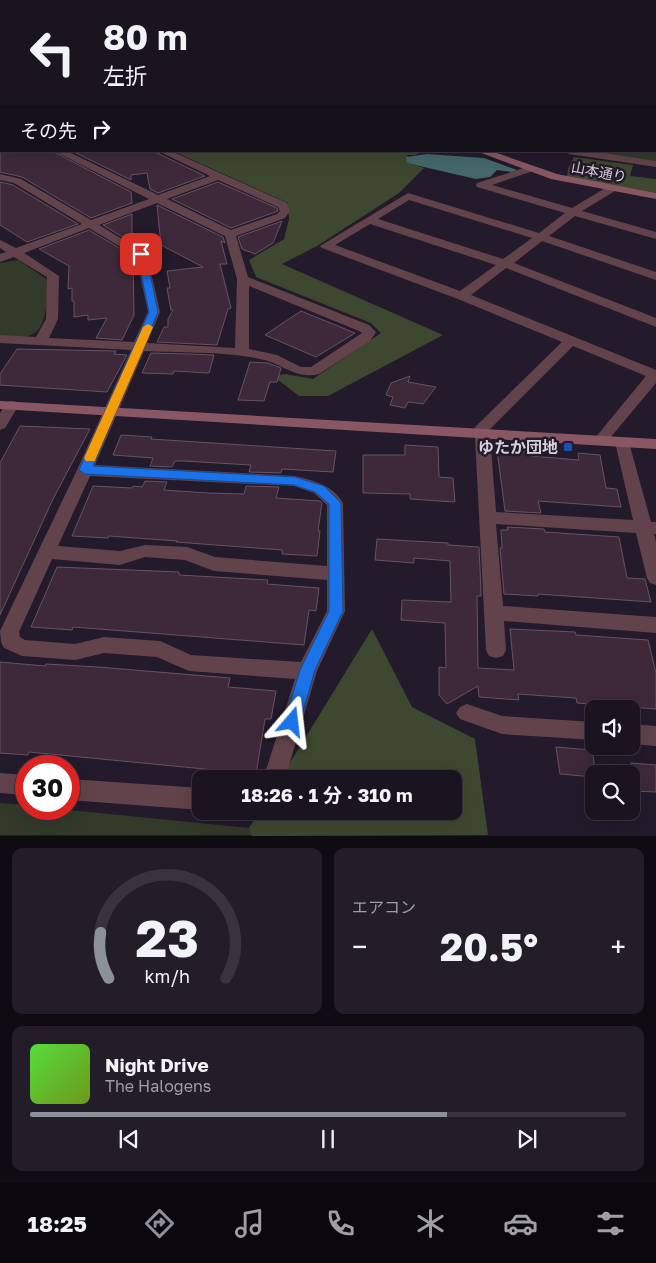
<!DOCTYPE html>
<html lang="ja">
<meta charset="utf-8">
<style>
:root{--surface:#1a1420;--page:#231d29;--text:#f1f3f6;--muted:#9f9ea5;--line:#38333e;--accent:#8c9099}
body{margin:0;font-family:"Golos Text","Noto Sans JP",sans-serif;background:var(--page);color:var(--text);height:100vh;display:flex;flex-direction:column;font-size:19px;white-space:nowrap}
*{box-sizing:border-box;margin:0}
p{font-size:16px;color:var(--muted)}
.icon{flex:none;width:28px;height:28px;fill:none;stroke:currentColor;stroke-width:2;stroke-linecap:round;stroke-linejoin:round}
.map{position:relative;height:836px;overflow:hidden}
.panel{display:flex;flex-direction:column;gap:12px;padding:12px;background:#0e0b12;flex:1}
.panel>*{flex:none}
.guide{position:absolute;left:0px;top:0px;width:656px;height:152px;box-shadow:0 5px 20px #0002,0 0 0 1px var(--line);background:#1a1420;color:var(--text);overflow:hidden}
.buttons{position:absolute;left:585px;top:700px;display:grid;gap:10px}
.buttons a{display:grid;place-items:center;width:55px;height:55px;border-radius:10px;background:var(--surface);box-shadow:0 5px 20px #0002,0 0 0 1px var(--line);font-size:25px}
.speed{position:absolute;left:15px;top:755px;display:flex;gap:10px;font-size:25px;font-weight:700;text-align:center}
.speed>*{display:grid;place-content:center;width:65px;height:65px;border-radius:50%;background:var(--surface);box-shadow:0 5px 20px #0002,0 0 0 1px var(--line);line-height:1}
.speed .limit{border:8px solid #d22;background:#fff;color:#111}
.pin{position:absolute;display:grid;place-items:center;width:42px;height:42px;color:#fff;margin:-21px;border-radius:10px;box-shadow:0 2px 8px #0006}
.me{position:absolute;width:55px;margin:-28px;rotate:17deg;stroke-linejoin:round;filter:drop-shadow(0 0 4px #0008)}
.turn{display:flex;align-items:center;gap:18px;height:105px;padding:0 20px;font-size:22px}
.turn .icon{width:65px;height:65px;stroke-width:2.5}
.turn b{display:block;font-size:35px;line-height:42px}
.then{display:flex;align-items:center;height:48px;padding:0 20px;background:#0003;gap:10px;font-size:19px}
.big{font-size:38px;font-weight:700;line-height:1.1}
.panel .tile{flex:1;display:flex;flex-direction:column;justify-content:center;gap:8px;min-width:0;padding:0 18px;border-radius:10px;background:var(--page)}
.panel .dial{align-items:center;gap:0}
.dial svg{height:130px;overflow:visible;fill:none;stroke:var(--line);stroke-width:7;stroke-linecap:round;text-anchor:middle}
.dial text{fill:var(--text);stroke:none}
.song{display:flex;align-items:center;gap:15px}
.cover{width:60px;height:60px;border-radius:8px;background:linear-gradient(135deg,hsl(110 70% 55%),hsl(80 70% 35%))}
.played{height:5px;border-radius:2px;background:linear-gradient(90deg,var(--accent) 70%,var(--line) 70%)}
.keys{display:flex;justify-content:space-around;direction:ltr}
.heat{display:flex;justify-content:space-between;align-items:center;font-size:28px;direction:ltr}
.panel .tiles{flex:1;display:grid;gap:12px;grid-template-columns:1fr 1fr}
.tile:last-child{grid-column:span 2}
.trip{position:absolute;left:192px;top:770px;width:270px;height:50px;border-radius:10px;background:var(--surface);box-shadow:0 5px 20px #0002,0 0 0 1px var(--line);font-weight:700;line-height:50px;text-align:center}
.tab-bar{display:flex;height:80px;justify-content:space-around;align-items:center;background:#0a080d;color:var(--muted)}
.tab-bar .icon{width:35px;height:35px}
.tab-bar .on{color:var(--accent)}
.tab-bar b{font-size:22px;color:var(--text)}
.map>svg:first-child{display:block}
</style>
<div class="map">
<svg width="656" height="836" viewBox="0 0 656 836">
<rect width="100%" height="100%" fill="#231a2b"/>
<path fill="#343a2a" d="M 656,124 L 656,162 L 604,155 L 599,152 L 655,151 Z
M 18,260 L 48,280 C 46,297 49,331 28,336 C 20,338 8,336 0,336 L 0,263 Z
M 0,803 L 26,805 L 26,809 L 59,809 L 249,828 L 252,835 L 0,835 Z"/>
<path fill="#3e472f" d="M 173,151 L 424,151 L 415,155 L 407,155 L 411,164 L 424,168 L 399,193 L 317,246 L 282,264 L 443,335 L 328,396 L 299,396 L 273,376 L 285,374 L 313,379 L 381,333 L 371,323 L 256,277 L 249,260 L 284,239 L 289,219 L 288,203 Z
M 574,157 L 633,165 L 630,176 L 656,179 L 656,193 L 567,177 L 568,169 Z
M 372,629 L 412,707 L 475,739 L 488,835 L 252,836 L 249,828 L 260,811 L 454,811 L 454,779 L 280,779 Z"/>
<path fill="#45686a" d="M 427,154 L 484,158 L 517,170 L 512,172 L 497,170 L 490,177 L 476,179 L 411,164 L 407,162 L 406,157 Z"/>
<path fill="#3e293a" stroke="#665363" d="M 0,151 L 52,151 L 131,192 L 132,203 L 91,218 L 22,177 L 0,172 Z
M 72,151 L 153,151 L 205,176 L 158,193 L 150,189 L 147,173 L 131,175 L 131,180 Z
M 0,182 L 13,185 L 78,224 L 27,242 L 0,225 Z
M 218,182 L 277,208 L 278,211 L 231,228 L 172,199 Z
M 157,205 L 223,237 L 225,243 L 221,241 L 227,264 L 220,264 L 231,308 L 228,309 L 217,345 L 157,342 L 164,327 L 168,327 L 168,319 L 173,310 L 171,310 L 167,288 L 170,288 L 167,271 L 203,267 L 161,245 Z
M 132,214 L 132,243 L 103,225 Z
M 282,221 L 273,243 L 255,254 L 242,249 L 238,237 Z
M 89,230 L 133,256 L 134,315 L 122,340 L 96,338 L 107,318 L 88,320 L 88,315 L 74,317 L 74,301 L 72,301 L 72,288 L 68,289 L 69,266 L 39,249 Z
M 301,311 L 333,324 L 355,333 L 316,357 L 265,335 Z
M 17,349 L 116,351 L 114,354 L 127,355 L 107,392 L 0,385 L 0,374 Z
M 151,353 L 190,354 L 214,355 L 209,373 L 174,371 L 173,374 L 142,373 Z
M 250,362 L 268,363 L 281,368 L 277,382 L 270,382 L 264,401 L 238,400 Z
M 410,376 L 408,382 L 436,387 L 423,404 L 408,402 L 405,408 L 390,405 L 393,397 L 386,395 L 391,383 Z
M 20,426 L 90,429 L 53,499 L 0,615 L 0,463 Z
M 121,435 L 152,437 L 151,439 L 336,451 L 333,472 L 282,469 L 281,473 L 249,472 L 251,465 L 184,461 L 175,461 L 172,467 L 150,466 L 153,458 L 113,455 Z
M 405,445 L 438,447 L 439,477 L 453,478 L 455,502 L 410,499 L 410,494 L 363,493 L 363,455 L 405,455 Z
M 497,450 L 531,452 L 531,456 L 579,460 L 578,453 L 600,455 L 606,488 L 617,489 L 621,507 L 538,501 L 541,513 L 505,511 Z
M 145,481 L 167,482 L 164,490 L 208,493 L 244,494 L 246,486 L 279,487 L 276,498 L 320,501 L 322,503 L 318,531 L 320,531 L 317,556 L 282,554 L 282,550 L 176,542 L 177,541 L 109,536 L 108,538 L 72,536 L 93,486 L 132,488 L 133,486 L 142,487 Z
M 507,527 L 544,529 L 545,532 L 619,537 L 627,578 L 645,579 L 651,602 L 538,594 L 538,596 L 504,594 L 500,548 L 502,548 L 501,530 L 508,530 Z
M 377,539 L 448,543 L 448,545 L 479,547 L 481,592 L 481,596 L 477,596 L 478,668 L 514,670 L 510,629 L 575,632 L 576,635 L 648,640 L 656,673 L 656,709 L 577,703 L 576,698 L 518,694 L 519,700 L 479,697 L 478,686 L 447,704 L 439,695 L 439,667 L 446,668 L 445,623 L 401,620 L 402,600 L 451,602 L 450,561 L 414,558 L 414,563 L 375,560 Z
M 57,567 L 179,572 L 179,575 L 268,580 L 267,584 L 319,588 L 316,611 L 309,610 L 304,645 L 73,627 L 72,630 L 31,627 Z
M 0,662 L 45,666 L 46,664 L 98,667 L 230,678 L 228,687 L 276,691 L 271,719 L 265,719 L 256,774 L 29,752 L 28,755 L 0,753 Z
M 556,747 L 592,750 L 596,774 L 594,774 L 594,777 L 560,774 Z
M 631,763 L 656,765 L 656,792 L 631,791 Z"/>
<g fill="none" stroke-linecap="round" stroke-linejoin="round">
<path fill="#63434b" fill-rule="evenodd" d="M 620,0 L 626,0 L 626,1 L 620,1 Z
M 655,15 L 656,15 L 656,19 L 655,19 Z
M 0,40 L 1,40 L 1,44 L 0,44 Z
M 54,151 L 67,151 L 158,195 L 210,176 L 158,151 L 171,151 L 287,203 L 290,211 L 285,218 L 236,236 L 248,277 L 369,325 L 376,332 L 370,341 L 319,374 C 298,379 286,367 268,361 C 235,351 179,353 144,351 L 95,465 L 295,476 C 314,481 333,485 343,503 L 345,611 L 317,671 L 285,779 L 260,779 L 267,767 L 295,679 L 189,671 L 157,657 L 104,653 L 75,660 L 22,656 L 4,648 L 1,642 L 0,631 L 77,470 L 131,350 L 0,343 L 0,335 L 36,337 L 46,319 L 47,277 L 14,257 L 0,262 L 0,254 L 6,252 L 0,248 L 0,240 L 16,248 L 82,224 L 14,183 L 0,180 L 0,174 L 21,179 L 91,220 L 149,199 ZM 218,180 L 278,207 L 280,211 L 277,214 L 231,230 L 167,199 ZM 157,203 L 225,236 L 237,279 L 235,348 L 147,343 L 160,312 L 147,254 L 99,225 ZM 89,228 L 136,256 L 148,312 L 134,342 L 49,338 L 58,319 L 59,276 L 24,253 ZM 249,286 L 359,331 L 362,333 L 311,367 L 301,367 L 277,355 L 249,349 ZM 90,476 L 294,486 L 314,493 L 327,505 L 327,566 L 215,557 L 187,547 L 145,545 L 120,551 L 58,546 ZM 145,557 L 185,560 L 214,571 L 327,580 L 327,611 L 301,662 L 191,655 L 160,641 L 104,637 L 75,644 L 25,640 L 20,637 L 19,632 L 52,559 L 120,565 Z
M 564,151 L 590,151 L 656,161 L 656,167 L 569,154 Z
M 530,166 L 533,167 L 533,171 L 492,185 L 572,208 L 607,187 L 615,187 L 616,189 L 615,191 L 582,211 L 656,232 L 656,239 L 575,216 L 549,236 L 656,272 L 656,280 L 542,241 L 514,263 L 656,318 L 656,327 L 506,268 L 471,295 L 656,370 L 656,383 L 605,444 L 595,444 L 592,441 L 595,438 L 646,376 L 573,346 L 488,431 L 490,434 L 496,512 L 633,520 L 615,442 L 618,439 L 628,439 L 651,522 L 656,522 L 656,534 L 654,534 L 656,542 L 656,585 L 650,583 L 647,578 L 636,533 L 496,524 L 503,606 L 656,617 L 656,633 L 504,621 L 506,650 L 503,656 L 496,658 L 489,656 L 486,650 L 475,437 L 469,433 L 562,342 L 458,299 L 322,248 L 320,246 L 408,193 L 539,233 L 565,213 L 477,187 L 476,185 L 477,183 ZM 409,200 L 532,238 L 503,259 L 378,219 ZM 370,224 L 496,265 L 460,291 L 335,245 Z
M 12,401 L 17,402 L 19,405 L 5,428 L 0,430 L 0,413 L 7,402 Z
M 467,704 L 502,716 L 594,722 L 594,740 L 502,734 L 460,719 L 456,713 L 460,707 Z
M 631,724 L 656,726 L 656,746 L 631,744 Z
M 0,773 L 26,775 L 26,795 L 0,793 Z
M 69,779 L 201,788 L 201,810 L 69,800 Z"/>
<path fill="#895764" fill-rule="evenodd" d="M 655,57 L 656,57 L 656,61 L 655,61 Z
M 0,60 L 1,60 L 1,64 L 0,64 Z
M 1,105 L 1,111 L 0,112 L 0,106 Z
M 476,151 L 491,151 L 557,174 L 656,193 L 656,199 L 551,179 Z
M 0,401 L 656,439 L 656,449 L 0,409 Z"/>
</g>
<path fill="#1a73e8" stroke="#114b97" d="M 141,251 L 146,254 L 158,312 L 93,466 L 295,477 L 324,486 L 341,503 L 343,611 L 315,670 L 300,722 L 298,726 L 292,729 L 286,726 L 284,722 L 300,670 L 329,611 L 329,504 L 315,492 L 294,485 L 85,474 L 79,470 L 149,312 L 137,254 Z"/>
<path fill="#f59e0b" d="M 148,324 L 153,327 L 96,458 L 95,461 L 86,461 L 84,458 L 143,327 Z"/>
<rect fill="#1a4fb4" stroke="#231a2b" stroke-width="2" x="563" y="442" width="10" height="10" rx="2.5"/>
<g text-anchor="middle" stroke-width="5" stroke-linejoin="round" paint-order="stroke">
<g font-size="14" fill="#d7d1dc" stroke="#231a2b">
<text transform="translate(599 172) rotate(11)" y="5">山本通り</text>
</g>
<g font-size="16" font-weight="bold" fill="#d7d1dc" stroke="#231a2b" text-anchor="end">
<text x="558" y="453">ゆたか団地</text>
</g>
</g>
</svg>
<div class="buttons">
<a><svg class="icon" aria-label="sound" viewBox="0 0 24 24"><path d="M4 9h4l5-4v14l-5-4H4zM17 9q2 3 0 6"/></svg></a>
<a><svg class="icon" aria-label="search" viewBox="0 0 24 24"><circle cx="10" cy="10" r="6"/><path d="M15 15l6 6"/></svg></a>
</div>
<div class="speed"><div class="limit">30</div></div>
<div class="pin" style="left:141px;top:254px;background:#d93025"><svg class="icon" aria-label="arrive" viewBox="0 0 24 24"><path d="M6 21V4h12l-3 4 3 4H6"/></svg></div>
<svg class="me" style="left:292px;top:722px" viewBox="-20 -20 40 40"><path d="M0-17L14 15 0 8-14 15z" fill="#1a73e8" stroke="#fff" stroke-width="4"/></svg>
<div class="trip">18:26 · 1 分 · 310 m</div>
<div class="guide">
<div class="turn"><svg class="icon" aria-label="left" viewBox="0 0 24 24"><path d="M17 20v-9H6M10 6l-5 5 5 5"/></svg><div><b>80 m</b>左折</div></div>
<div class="then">その先<svg class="icon" aria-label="right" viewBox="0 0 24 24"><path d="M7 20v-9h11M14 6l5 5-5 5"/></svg></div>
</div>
</div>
<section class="panel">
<div class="tiles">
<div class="tile dial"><svg viewBox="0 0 100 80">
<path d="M14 69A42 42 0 1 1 86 69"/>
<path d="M14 69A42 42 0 0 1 9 41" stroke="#8c9099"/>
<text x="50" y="56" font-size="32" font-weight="700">23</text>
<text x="50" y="72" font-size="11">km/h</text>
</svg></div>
<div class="tile"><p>エアコン</p>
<div class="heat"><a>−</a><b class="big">20.5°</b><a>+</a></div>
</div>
<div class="tile">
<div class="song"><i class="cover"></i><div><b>Night Drive</b><p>The Halogens</p></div></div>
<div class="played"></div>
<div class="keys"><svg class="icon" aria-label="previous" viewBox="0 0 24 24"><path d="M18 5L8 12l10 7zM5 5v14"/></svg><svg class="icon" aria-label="pause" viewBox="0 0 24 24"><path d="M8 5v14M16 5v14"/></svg><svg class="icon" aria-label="next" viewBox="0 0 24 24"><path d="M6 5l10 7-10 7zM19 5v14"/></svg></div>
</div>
</div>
</section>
<nav class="tab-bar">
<b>18:25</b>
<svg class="icon on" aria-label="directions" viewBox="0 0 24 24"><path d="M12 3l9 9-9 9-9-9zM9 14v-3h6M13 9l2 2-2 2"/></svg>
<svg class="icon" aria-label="music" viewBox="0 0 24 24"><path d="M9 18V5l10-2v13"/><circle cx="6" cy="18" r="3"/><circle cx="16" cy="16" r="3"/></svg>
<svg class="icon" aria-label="phone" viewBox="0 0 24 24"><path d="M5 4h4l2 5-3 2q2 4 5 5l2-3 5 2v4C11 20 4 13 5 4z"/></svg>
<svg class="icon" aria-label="climate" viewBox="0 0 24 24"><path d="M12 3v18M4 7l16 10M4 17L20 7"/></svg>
<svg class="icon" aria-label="car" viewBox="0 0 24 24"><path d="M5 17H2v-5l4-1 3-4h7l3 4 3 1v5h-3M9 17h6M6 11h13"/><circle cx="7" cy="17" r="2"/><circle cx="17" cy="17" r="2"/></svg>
<svg class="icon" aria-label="filters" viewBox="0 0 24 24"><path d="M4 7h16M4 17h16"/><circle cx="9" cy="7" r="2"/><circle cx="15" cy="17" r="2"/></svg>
</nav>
